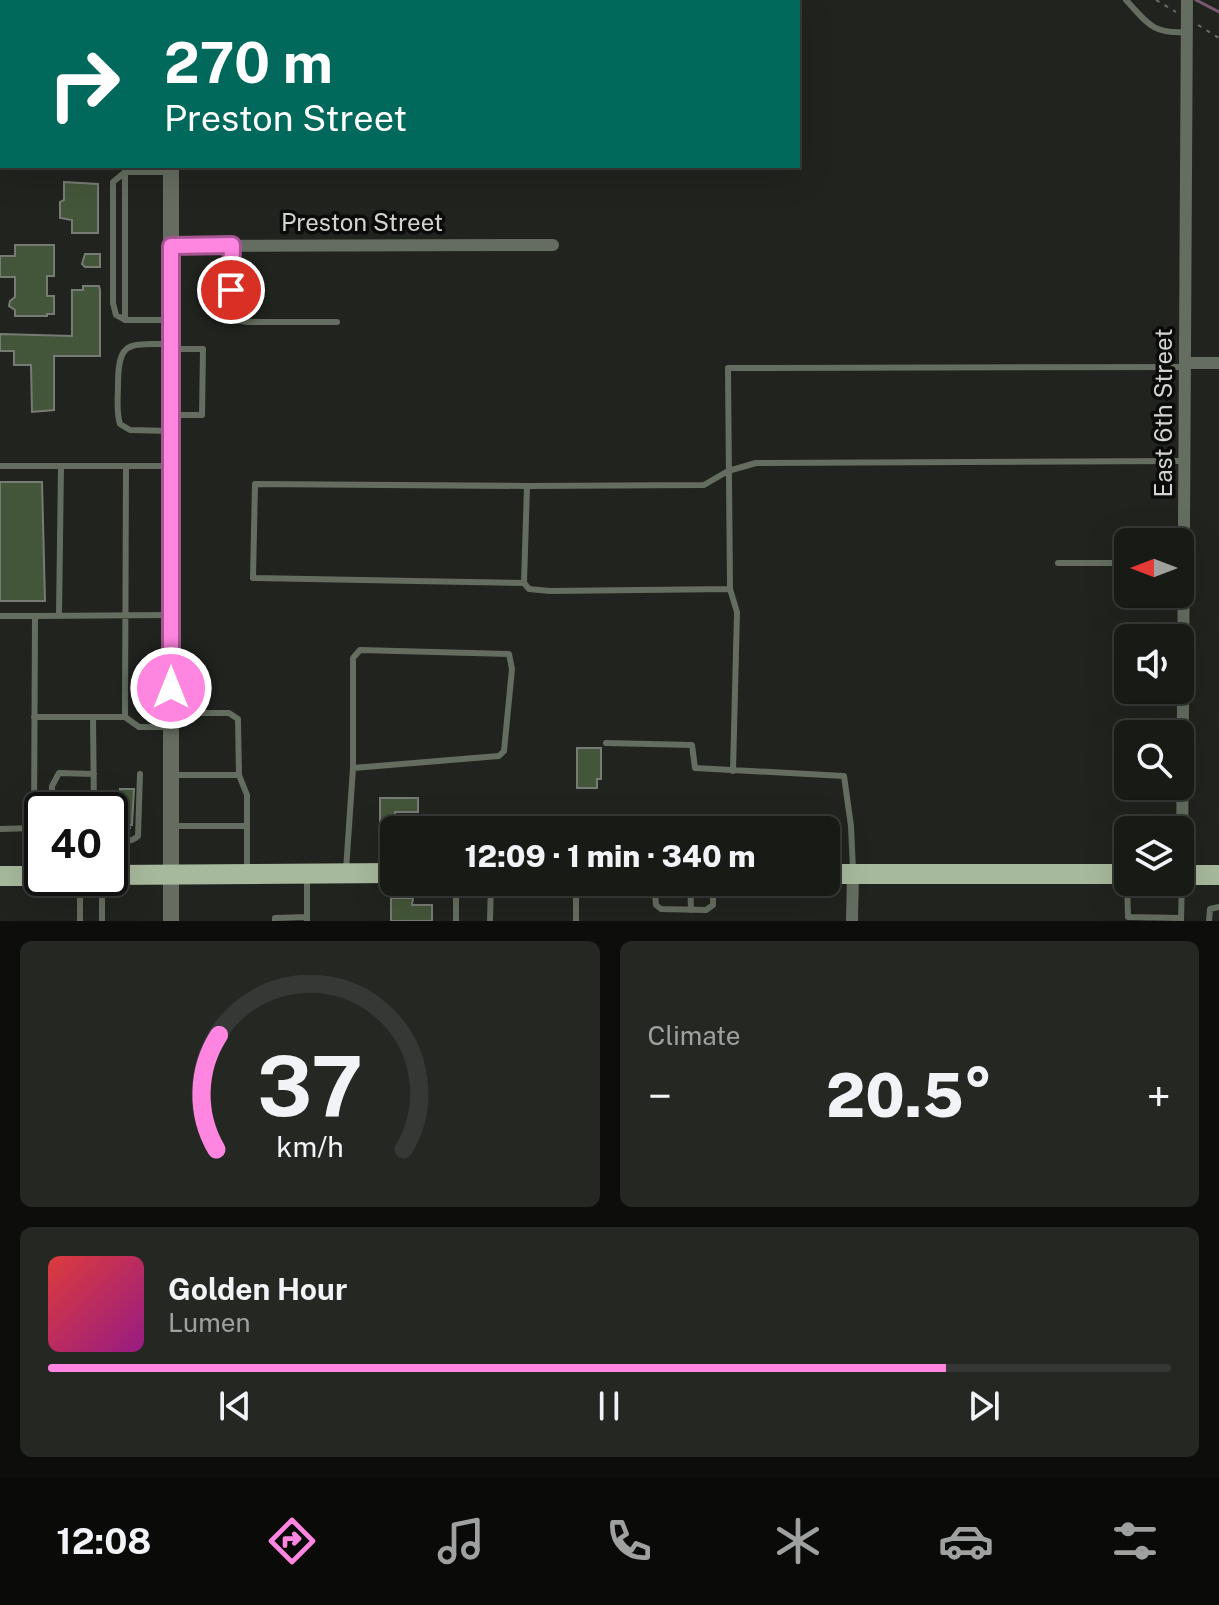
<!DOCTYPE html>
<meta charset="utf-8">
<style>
:root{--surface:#181a16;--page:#252723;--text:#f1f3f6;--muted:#9fa1a1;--line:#363835;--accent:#fe85e0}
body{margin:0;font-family:"Public Sans",sans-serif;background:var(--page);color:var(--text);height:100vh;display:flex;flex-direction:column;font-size:30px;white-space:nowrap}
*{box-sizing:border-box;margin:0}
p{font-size:26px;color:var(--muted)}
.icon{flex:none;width:44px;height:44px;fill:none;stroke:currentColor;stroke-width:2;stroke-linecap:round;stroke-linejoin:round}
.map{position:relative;height:921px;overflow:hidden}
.side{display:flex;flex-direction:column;gap:20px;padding:20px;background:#0d0e0c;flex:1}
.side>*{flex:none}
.top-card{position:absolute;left:0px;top:0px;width:800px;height:168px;box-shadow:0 8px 32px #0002,0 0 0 2px var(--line);background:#00695c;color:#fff;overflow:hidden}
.needle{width:52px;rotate:270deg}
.buttons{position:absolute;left:1114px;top:528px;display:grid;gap:16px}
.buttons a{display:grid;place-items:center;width:80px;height:80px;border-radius:12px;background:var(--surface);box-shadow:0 8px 32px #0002,0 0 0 2px var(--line);font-size:40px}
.speed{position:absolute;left:24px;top:792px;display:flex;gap:16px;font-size:40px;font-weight:700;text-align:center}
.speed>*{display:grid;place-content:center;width:104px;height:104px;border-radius:50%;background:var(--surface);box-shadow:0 8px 32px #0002,0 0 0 2px var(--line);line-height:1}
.speed .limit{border:4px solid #111;border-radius:12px;background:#fff;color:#111}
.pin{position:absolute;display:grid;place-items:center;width:68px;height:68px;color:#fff;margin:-34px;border:4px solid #fff;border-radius:50%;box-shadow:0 2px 8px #0007}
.me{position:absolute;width:88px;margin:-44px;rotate:0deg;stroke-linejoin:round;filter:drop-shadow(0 0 6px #0008)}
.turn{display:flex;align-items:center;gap:28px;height:168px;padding:0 32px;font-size:36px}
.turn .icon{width:104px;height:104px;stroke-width:2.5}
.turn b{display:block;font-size:56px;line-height:68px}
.big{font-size:60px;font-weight:800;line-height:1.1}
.side .widget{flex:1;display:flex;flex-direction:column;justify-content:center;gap:12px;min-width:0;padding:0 28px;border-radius:12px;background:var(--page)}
.side .dial{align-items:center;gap:0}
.dial svg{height:208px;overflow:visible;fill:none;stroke:var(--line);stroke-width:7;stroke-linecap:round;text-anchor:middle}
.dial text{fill:var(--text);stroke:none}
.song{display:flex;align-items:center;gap:24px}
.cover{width:96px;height:96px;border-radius:12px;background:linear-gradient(135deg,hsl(0 70% 55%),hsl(310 70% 35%))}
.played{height:8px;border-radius:4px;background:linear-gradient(90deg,var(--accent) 80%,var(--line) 80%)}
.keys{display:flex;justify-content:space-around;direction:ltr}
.heat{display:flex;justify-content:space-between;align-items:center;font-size:44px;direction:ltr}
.side .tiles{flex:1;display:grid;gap:20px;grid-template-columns:1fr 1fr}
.widget:last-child{grid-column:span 2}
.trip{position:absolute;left:380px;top:816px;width:460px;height:80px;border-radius:12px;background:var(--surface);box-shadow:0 8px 32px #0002,0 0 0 2px var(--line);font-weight:800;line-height:80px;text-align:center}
.dock{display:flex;height:128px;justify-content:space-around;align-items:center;background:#0a0a09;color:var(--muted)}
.dock .icon{width:56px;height:56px}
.dock .selected{color:var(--accent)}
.dock b{font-size:36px;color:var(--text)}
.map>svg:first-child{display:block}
</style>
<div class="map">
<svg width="1219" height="921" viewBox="0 0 1219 921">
<rect width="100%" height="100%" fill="#20231e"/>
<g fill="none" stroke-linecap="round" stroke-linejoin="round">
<path stroke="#78596f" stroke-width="3" d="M 1196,0 L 1219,12"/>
</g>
<path fill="#445639" stroke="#777b75" stroke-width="2" d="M 64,182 L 98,184 L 98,233 L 72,233 L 72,220 L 60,218 L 60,202 L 64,200 Z
M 15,245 L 54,245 L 54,276 L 47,276 L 47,296 L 54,296 L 54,314 L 47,314 L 47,316 L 15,316 L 15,310 L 9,306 L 10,301 L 15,297 L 15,277 L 0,277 L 0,256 L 15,256 Z
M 85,254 L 100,254 L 100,267 L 85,267 L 82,264 Z
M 83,286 L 99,286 L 100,290 L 100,356 L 54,356 L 54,410 L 32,412 L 31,365 L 14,365 L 14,351 L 0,351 L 0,334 L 72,336 L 72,290 L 83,290 Z
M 0,482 L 42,482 L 45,601 L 0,601 Z
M 577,748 L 601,748 L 601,779 L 597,779 L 597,788 L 577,788 Z
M 120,789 L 134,789 L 132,825 L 119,826 Z
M 380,798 L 418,798 L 418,812 L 395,812 L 394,843 L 380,843 Z
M 391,898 L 413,898 L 412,905 L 432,905 L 432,921 L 391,921 Z"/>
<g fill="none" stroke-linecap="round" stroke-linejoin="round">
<path stroke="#6a6d69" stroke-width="2" stroke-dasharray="4 6" stroke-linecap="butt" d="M 1156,0 L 1176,12
M 1198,25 L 1219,38
M 115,790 L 115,828 L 131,828
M 102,799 L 120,800"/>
<path stroke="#646d5f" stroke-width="6" d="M 1126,0 C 1149,25 1153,34 1187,32
M 0,7 L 2,7
M 0,40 L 2,40
M 232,245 L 230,319 L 247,322 L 337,322
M 125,320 L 116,315 L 113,303 L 113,182 L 125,172
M 168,320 L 125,320 L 125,172 L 171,172
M 172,349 L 203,349 L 202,415 L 175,415
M 170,431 L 130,430 L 120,424 C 116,412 118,398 118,385 C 118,338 130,345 171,344
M 0,466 L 168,466
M 1058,563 L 1128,563
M 524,583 L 253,578 L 255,484 L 527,486
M 730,589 L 550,591 L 529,589 L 524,583 L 527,486 L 704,485 L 728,471 L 756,463 L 1185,461
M 59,615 L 61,466
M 0,616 L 35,616
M 172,713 L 229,713 L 238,719 L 239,775 L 247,795 L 247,870
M 34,717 L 125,717 L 139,727 L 171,727
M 93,717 L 94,810
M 125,717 L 126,466
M 606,743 L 692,745 L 695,768 L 844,776 L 851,826 L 853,870
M 733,771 L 737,612 L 730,589 L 728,368 L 1183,367
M 174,775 L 239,775
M 52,810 L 52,786 L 59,773 L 94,774
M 174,826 L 247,826
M 34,828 L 35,873
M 0,829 L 34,828 L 35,616 L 168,615
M 110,835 C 121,837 127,846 138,836 L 140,774
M 346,870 L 353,768 L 353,658 L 360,650 L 509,654 L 512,669 L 504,751 L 499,756 L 353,768
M 307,877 L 307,921
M 102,878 L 102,921
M 1127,878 L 1128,917 L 1181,918
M 654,882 L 656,905 L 661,909 L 706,910 L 713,905 L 713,882
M 690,882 L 691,910
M 80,921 L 80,878
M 275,921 L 275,918 L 307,917
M 456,921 L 456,882
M 490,921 L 491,882
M 576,921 L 576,882
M 1181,921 L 1182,877
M 1209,921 L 1210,909 L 1219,907"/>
<path stroke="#646d5f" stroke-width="12" d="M 171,246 L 553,245
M 1187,363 L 1219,363
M 1182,875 L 1187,0
M 852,921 L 853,874"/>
<path stroke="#646d5f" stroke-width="16" d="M 171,0 L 171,2
M 171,166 L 171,921"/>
<path stroke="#a7b99c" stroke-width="20" d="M 826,874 L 1128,874
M 110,875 L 394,873
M 1180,875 L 1219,875
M 0,876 L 42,876"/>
</g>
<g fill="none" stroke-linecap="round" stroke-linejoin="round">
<defs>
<path id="route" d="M 171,688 L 171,246 L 232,245 L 231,290"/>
</defs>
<use href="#route" stroke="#a55692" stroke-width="20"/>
<use href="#route" stroke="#fe85e0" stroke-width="14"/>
</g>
<g text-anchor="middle" stroke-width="7" stroke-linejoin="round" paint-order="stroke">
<g font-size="24" fill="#d1d4d0" stroke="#0b0c0a">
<text x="362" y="231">Preston Street</text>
<text transform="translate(1164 413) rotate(-90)" y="8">East 6th Street</text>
</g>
</g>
</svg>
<div class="buttons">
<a><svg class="needle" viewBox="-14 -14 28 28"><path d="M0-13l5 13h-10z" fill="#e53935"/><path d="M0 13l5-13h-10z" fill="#9fa1a1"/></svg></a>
<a><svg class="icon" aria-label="sound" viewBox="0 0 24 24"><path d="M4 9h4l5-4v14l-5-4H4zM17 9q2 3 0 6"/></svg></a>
<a><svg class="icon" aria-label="search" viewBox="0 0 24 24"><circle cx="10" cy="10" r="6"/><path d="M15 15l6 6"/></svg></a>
<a><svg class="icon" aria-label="layers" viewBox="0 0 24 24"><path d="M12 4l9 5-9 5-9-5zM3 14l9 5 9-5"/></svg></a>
</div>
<div class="speed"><div class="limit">40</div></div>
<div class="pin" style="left:231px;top:290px;background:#d93025"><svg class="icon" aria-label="arrive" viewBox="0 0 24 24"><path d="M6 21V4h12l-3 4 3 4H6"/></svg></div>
<svg class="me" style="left:171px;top:688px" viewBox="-20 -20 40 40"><circle r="17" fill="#fe85e0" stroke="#fff" stroke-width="3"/><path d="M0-11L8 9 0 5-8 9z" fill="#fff"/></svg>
<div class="trip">12:09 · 1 min · 340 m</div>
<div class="top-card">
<div class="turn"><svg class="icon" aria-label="right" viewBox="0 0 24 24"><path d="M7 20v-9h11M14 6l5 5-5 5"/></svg><div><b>270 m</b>Preston Street</div></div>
</div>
</div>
<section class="side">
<div class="tiles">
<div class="widget dial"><svg viewBox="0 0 100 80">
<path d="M14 69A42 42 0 1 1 86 69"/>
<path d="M14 69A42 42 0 0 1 15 25" stroke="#fe85e0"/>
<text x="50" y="56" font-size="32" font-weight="700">37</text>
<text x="50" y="72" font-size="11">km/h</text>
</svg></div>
<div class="widget"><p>Climate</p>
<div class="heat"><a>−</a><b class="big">20.5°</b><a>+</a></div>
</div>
<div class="widget">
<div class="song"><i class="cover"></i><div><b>Golden Hour</b><p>Lumen</p></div></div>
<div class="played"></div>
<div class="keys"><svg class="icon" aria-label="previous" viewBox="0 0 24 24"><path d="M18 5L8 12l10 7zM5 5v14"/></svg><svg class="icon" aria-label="pause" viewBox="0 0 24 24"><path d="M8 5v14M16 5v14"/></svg><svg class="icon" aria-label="next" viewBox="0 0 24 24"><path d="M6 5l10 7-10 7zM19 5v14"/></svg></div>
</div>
</div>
</section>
<nav class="dock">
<b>12:08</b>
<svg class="icon selected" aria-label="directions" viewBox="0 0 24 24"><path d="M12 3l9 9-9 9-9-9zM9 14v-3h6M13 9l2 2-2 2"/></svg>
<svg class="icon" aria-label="music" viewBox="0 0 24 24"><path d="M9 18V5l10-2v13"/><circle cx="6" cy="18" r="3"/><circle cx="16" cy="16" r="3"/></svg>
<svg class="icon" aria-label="phone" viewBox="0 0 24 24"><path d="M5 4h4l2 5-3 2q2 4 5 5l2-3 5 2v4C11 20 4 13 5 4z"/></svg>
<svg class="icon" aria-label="climate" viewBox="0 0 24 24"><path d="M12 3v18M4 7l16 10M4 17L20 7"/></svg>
<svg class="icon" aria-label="car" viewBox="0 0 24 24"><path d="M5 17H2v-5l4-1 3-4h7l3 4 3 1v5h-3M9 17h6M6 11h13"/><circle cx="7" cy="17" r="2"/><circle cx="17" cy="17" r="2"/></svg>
<svg class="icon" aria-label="filters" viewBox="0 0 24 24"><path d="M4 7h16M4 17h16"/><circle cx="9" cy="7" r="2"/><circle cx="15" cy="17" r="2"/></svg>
</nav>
